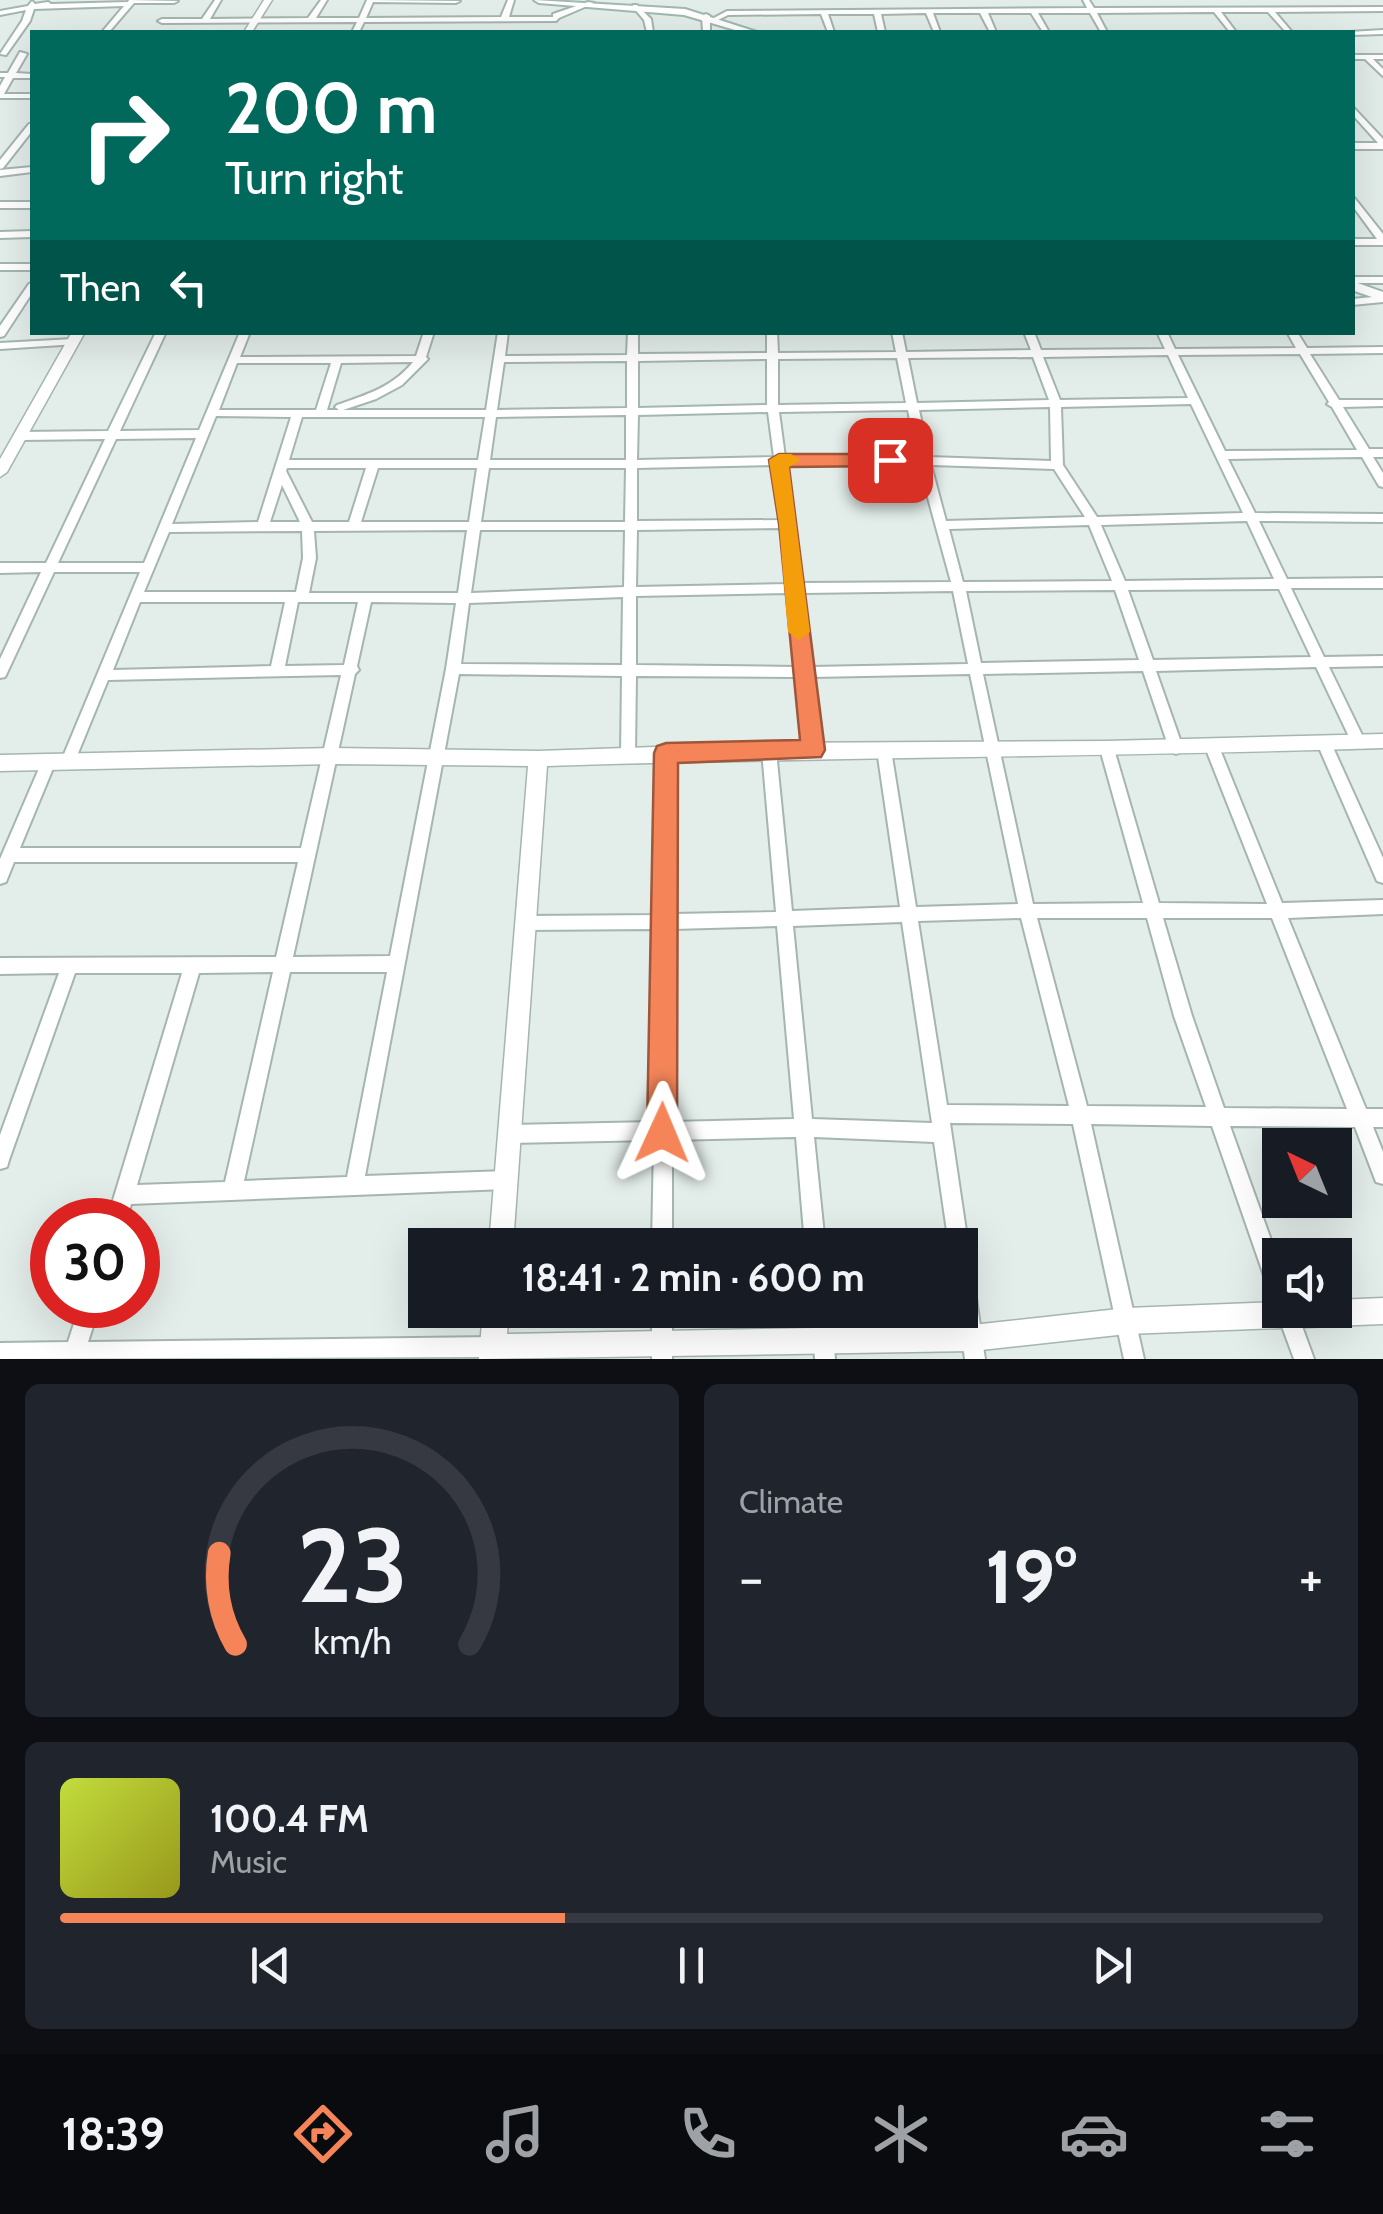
<!DOCTYPE html>
<meta charset="utf-8">
<style>
:root{--surface:#171b24;--page:#20242c;--text:#f1f3f6;--muted:#9ea1a6;--line:#363941;--accent:#f58559}
body{margin:0;font-family:Cabin,sans-serif;background:var(--page);color:var(--text);height:100vh;display:flex;flex-direction:column;font-size:38px;white-space:nowrap}
*{box-sizing:border-box;margin:0}
p{font-size:32px;color:var(--muted)}
.icon{flex:none;width:55px;height:55px;fill:none;stroke:currentColor;stroke-width:2;stroke-linecap:round;stroke-linejoin:round}
.map{position:relative;height:1359px;overflow:hidden}
.drawer{display:flex;flex-direction:column;gap:25px;padding:25px;background:#0d0f14;flex:1}
.drawer>*{flex:none}
.guide{position:absolute;left:30px;top:30px;width:1325px;height:305px;border-radius:0px;box-shadow:0 10px 40px #0002;background:#00695c;color:#fff;overflow:hidden}
.needle{width:65px;rotate:317deg}
.controls{position:absolute;left:1262px;top:1128px;display:grid;gap:20px}
.controls a{display:grid;place-items:center;width:90px;height:90px;border-radius:0px;background:var(--surface);box-shadow:0 10px 40px #0002;font-size:50px}
.speed{position:absolute;left:30px;top:1198px;display:flex;gap:20px;font-size:50px;font-weight:700;text-align:center}
.speed>*{display:grid;place-content:center;width:130px;height:130px;border-radius:50%;background:var(--surface);box-shadow:0 10px 40px #0002;line-height:1}
.speed .limit{border:15px solid #d22;background:#fff;color:#111}
.pin{position:absolute;display:grid;place-items:center;width:85px;height:85px;color:#fff;margin:-42px;border-radius:20px;box-shadow:0 5px 15px #0006}
.me{position:absolute;width:110px;margin:-55px;rotate:1deg;stroke-linejoin:round;filter:drop-shadow(0 0 8px #0008)}
.turn{display:flex;align-items:center;gap:35px;height:210px;padding:0 30px;font-size:45px}
.turn .icon{width:130px;height:130px;stroke-width:2.5}
.turn b{display:block;font-size:70px;line-height:85px}
.then{display:flex;align-items:center;height:95px;padding:0 30px;background:#0003;gap:20px;font-size:38px}
.big{font-size:75px;font-weight:700;line-height:1.1}
.drawer .tile{flex:1;display:flex;flex-direction:column;justify-content:center;gap:15px;min-width:0;padding:0 35px;border-radius:15px;background:var(--page)}
.drawer .dial{align-items:center;gap:0}
.dial svg{height:260px;overflow:visible;fill:none;stroke:var(--line);stroke-width:7;stroke-linecap:round;text-anchor:middle}
.dial text{fill:var(--text);stroke:none}
.song{display:flex;align-items:center;gap:30px}
.cover{width:120px;height:120px;border-radius:15px;background:linear-gradient(135deg,hsl(70 70% 55%),hsl(60 70% 35%))}
.played{height:10px;border-radius:5px;background:linear-gradient(90deg,var(--accent) 40%,var(--line) 40%)}
.keys{display:flex;justify-content:space-around;direction:ltr}
.heat{display:flex;justify-content:space-between;align-items:center;font-size:55px;direction:ltr}
.drawer .tiles{flex:1;display:grid;gap:25px;grid-template-columns:1fr 1fr}
.tile:last-child{grid-column:span 2}
.trip{position:absolute;left:408px;top:1228px;width:570px;height:100px;border-radius:0px;background:var(--surface);box-shadow:0 10px 40px #0002;font-weight:700;line-height:100px;text-align:center}
.tab-bar{display:flex;height:160px;justify-content:space-around;align-items:center;background:#090b0e;color:var(--muted)}
.tab-bar .icon{width:70px;height:70px}
.tab-bar .current{color:var(--accent)}
.tab-bar b{font-size:45px;color:var(--text)}
.map>svg:first-child{display:block}
</style>
<div class="map">
<svg width="1383" height="1359" viewBox="0 0 1383 1359">
<rect width="100%" height="100%" fill="#e3ede9"/>
<g fill="none" stroke-linecap="round" stroke-linejoin="round">
<defs>
<path id="minor" d="M 129,0 L 178,1 L 174,3 L 134,3 L 109,32 L 102,32 L 124,6 L 34,9 L 30,21 L 6,55 L 0,54 L 22,21 L 26,10 L 0,15 L 0,11 L 28,6 L 32,1 L 35,4 L 48,2 L 51,4 L 128,2 Z
M 215,0 L 221,0 L 210,19 L 308,18 L 321,0 L 327,0 L 316,18 L 359,18 L 367,0 L 460,1 L 456,3 L 373,2 L 366,18 L 501,17 L 508,0 L 514,0 L 509,17 L 553,17 L 553,14 L 588,2 L 594,3 L 559,18 L 556,21 L 364,22 L 359,32 L 352,32 L 357,22 L 162,23 L 158,21 L 162,19 L 202,19 Z
M 1083,0 L 1089,0 L 1094,8 L 1383,7 L 1383,11 L 1275,12 L 1292,32 L 1286,32 L 1268,12 L 1221,12 L 1236,32 L 1230,32 L 1214,12 L 1097,13 L 1107,32 L 1101,32 L 1090,13 L 1038,13 L 1049,32 L 1043,32 L 1031,13 L 988,13 L 996,32 L 990,32 L 980,13 L 933,13 L 940,32 L 934,32 L 926,13 L 881,14 L 885,32 L 878,32 L 874,14 L 828,14 L 834,32 L 828,32 L 821,14 L 728,15 L 716,21 L 712,19 L 727,11 L 1087,8 Z
M 633,5 L 637,5 L 651,19 L 653,32 L 647,32 L 644,20 L 633,7 Z
M 706,14 L 710,16 L 710,32 L 703,32 L 702,16 Z
M 1383,30 L 1383,34 L 1352,35 L 1352,32 L 1349,32 Z
M 20,52 L 27,54 L 16,73 L 32,74 L 32,78 L 13,78 L 4,94 L 32,94 L 32,98 L 0,98 L 0,86 L 5,77 L 0,77 L 0,73 L 8,73 Z
M 1352,55 L 1383,55 L 1383,59 L 1373,59 L 1383,69 L 1383,76 L 1365,59 L 1352,59 Z
M 1352,106 L 1383,139 L 1383,149 L 1352,149 L 1352,143 L 1378,143 L 1352,114 Z
M 29,124 L 32,124 L 32,131 L 3,168 L 0,169 L 0,160 Z
M 32,167 L 32,172 L 0,176 L 0,170 Z
M 1352,195 L 1383,234 L 1383,245 L 1352,245 L 1352,239 L 1377,239 L 1352,205 Z
M 0,202 L 32,202 L 32,208 L 0,208 Z
M 32,231 L 32,237 L 0,238 L 0,232 Z
M 0,264 L 32,264 L 32,270 L 0,270 Z
M 1352,277 L 1383,277 L 1383,283 L 1352,283 Z
M 32,283 L 32,293 L 4,336 L 0,337 L 0,326 L 29,284 Z
M 1383,296 L 1383,302 L 1352,305 L 1352,299 Z
M 156,332 L 166,332 L 120,431 L 199,430 L 240,332 L 250,332 L 240,357 L 416,356 L 424,332 L 434,332 L 426,357 L 428,359 L 402,385 L 376,399 L 343,410 L 486,410 L 498,332 L 508,332 L 505,356 L 627,355 L 628,332 L 638,332 L 638,354 L 767,353 L 767,332 L 777,332 L 778,353 L 896,352 L 892,332 L 902,332 L 906,352 L 1031,350 L 1024,332 L 1034,332 L 1041,350 L 1165,349 L 1157,332 L 1167,332 L 1175,349 L 1296,348 L 1287,332 L 1297,332 L 1307,348 L 1383,347 L 1383,353 L 1310,354 L 1339,400 L 1383,400 L 1383,406 L 1343,407 L 1369,449 L 1383,449 L 1383,457 L 1373,457 L 1383,473 L 1383,487 L 1379,486 L 1362,457 L 1228,459 L 1255,513 L 1383,514 L 1383,522 L 1259,521 L 1287,579 L 1383,578 L 1383,588 L 1291,588 L 1324,657 L 1383,656 L 1383,666 L 1329,667 L 1365,741 L 1363,745 L 1353,745 L 1316,667 L 1156,671 L 1183,748 L 1181,752 L 1176,754 L 1171,752 L 1169,748 L 1143,671 L 983,674 L 1033,904 L 1143,903 L 1100,749 L 1102,745 L 1107,743 L 1112,745 L 1114,749 L 1159,903 L 1267,904 L 1205,747 L 1207,743 L 1212,741 L 1217,743 L 1219,747 L 1282,903 L 1383,900 L 1383,914 L 1288,918 L 1366,1109 L 1383,1109 L 1383,1127 L 1373,1127 L 1383,1152 L 1383,1184 L 1376,1182 L 1355,1127 L 1230,1126 L 1280,1265 L 1280,1310 L 1296,1310 L 1314,1359 L 1294,1359 L 1276,1310 L 1279,1303 L 1273,1300 L 1270,1293 L 1212,1126 L 1091,1124 L 1144,1359 L 1124,1359 L 1073,1124 L 950,1123 L 985,1359 L 965,1359 L 958,1310 L 960,1310 L 960,1245 L 949,1245 L 934,1142 L 814,1137 L 825,1245 L 805,1245 L 796,1137 L 672,1140 L 672,1245 L 652,1245 L 654,1140 L 510,1143 L 504,1140 L 501,1134 L 504,1128 L 510,1125 L 654,1122 L 656,929 L 526,930 L 520,928 L 518,923 L 520,918 L 526,916 L 657,915 L 659,753 L 661,749 L 666,747 L 671,749 L 673,753 L 673,914 L 776,912 L 762,751 L 764,747 L 769,745 L 774,747 L 776,751 L 792,911 L 900,907 L 877,750 L 879,746 L 884,744 L 889,746 L 891,750 L 916,907 L 1018,904 L 970,674 L 812,677 L 820,750 L 818,754 L 813,756 L 808,754 L 806,750 L 798,677 L 636,676 L 635,755 L 633,759 L 628,761 L 623,759 L 621,755 L 622,676 L 459,674 L 365,1176 L 506,1171 L 513,1173 L 515,1180 L 513,1187 L 506,1189 L 131,1204 L 127,1220 L 107,1220 L 182,973 L 75,973 L 9,1160 L 7,1167 L 0,1169 L 0,1135 L 59,973 L 0,974 L 0,958 L 276,957 L 298,862 L 14,862 L 6,882 L 0,884 L 0,859 L 44,757 L 49,755 L 54,757 L 56,761 L 20,848 L 301,848 L 341,675 L 108,680 L 74,763 L 69,765 L 64,763 L 62,759 L 140,572 L 54,572 L 7,673 L 5,677 L 0,678 L 0,659 L 41,572 L 0,573 L 0,563 L 46,563 L 105,439 L 21,440 L 15,436 L 21,432 L 108,431 ZM 1300,354 L 1329,402 L 1327,404 L 1332,407 L 1357,450 L 1225,451 L 1178,355 ZM 1168,355 L 1188,398 L 1060,400 L 1043,357 ZM 1033,357 L 1049,400 L 917,403 L 908,358 ZM 897,358 L 906,403 L 778,405 L 778,359 ZM 767,359 L 767,405 L 638,408 L 638,361 ZM 627,361 L 627,408 L 497,410 L 504,362 ZM 413,362 C 393,387 366,395 337,405 L 335,407 L 339,410 L 327,410 L 341,363 ZM 237,363 L 331,363 L 316,410 L 219,410 ZM 1191,404 L 1243,513 L 1097,517 L 1063,465 L 1061,407 ZM 1050,407 L 1051,461 L 929,457 L 919,410 ZM 908,410 L 917,457 L 785,457 L 779,412 ZM 768,412 L 774,457 L 637,460 L 638,415 ZM 626,415 L 626,460 L 490,460 L 496,417 ZM 216,416 L 291,417 L 258,522 L 172,524 ZM 302,417 L 485,417 L 478,460 L 289,460 ZM 196,438 L 144,563 L 58,563 L 116,439 ZM 856,463 L 919,465 L 951,582 L 802,583 L 786,464 ZM 775,465 L 782,520 L 637,521 L 637,468 ZM 931,465 L 1054,469 L 1085,517 L 946,521 ZM 287,468 L 366,468 L 349,522 L 312,522 L 286,471 ZM 378,468 L 477,468 L 469,522 L 361,522 ZM 489,468 L 626,468 L 625,522 L 481,522 ZM 282,485 L 300,522 L 270,522 ZM 1247,521 L 1274,579 L 1125,581 L 1101,525 ZM 1089,525 L 1112,581 L 963,582 L 949,529 ZM 783,528 L 789,584 L 636,587 L 637,530 ZM 467,530 L 458,593 L 309,593 L 316,558 L 314,531 ZM 480,530 L 625,530 L 624,587 L 471,593 ZM 302,531 L 303,558 L 296,592 L 144,592 L 169,532 ZM 1279,589 L 1311,657 L 1153,660 L 1128,590 ZM 1115,590 L 1139,660 L 981,663 L 966,591 ZM 953,591 L 968,664 L 811,667 L 803,593 ZM 790,593 L 797,667 L 636,665 L 636,596 ZM 623,597 L 622,665 L 461,664 L 469,603 ZM 140,602 L 285,602 L 271,666 L 113,670 ZM 298,602 L 358,602 L 344,665 L 285,666 ZM 371,602 L 456,603 L 446,669 L 390,956 L 293,957 L 355,674 L 359,670 L 357,666 ZM 1021,918 L 1069,1106 L 947,1105 L 918,921 ZM 1037,918 L 1147,918 L 1174,1016 L 1206,1107 L 1087,1106 ZM 1163,918 L 1272,918 L 1347,1109 L 1224,1108 L 1192,1016 ZM 902,922 L 932,1123 L 812,1119 L 793,926 ZM 777,926 L 794,1119 L 672,1122 L 673,929 ZM 273,972 L 225,1182 L 137,1185 L 199,973 ZM 290,972 L 387,972 L 347,1177 L 244,1181 Z
M 73,339 L 77,340 L 77,344 L 0,349 L 0,343 Z
M 1324,737 L 1329,739 L 1331,743 L 1383,858 L 1383,883 L 1377,881 L 1317,743 L 1319,739 Z
M 80,1305 L 100,1305 L 88,1342 L 493,1337 L 500,1340 L 503,1347 L 500,1354 L 493,1357 L 0,1359 L 0,1343 L 68,1342 Z
M 652,1310 L 672,1310 L 672,1359 L 652,1359 Z
M 811,1310 L 831,1310 L 835,1359 L 815,1359 Z"/>
<path id="tertiary" d="M 264,0 L 272,0 L 252,32 L 244,32 Z
M 72,332 L 85,332 L 7,472 L 0,477 L 0,459 Z
M 1383,734 L 1383,748 C 1104,757 825,757 547,766 L 513,1245 L 489,1245 L 528,766 L 332,764 L 0,771 L 0,755 L 332,748 L 538,751 L 769,743 L 1107,741 Z
M 1383,1298 L 1383,1324 L 1127,1334 L 972,1351 L 479,1359 L 483,1310 L 509,1310 L 507,1334 L 972,1325 L 1127,1308 L 1280,1302 L 1280,1310 L 1335,1310 L 1335,1300 Z"/>
<path id="secondary" d="M 534,0 L 685,9 L 757,32 L 742,32 L 684,15 L 539,3 Z
M 1352,281 L 1383,292 L 1383,301 L 1352,290 Z"/>
</defs>
<use href="#minor" stroke="#a5b5b0" stroke-width="4"/>
<use href="#tertiary" stroke="#a5b5b0" stroke-width="3"/>
<use href="#secondary" stroke="#a1b9b1" stroke-width="4"/>
<use href="#minor" fill="#fff" fill-rule="evenodd"/>
<use href="#tertiary" fill="#fff" fill-rule="evenodd"/>
<use href="#secondary" fill="#fff" fill-rule="evenodd"/>
</g>
<path fill="#f58559" stroke="#9f563a" stroke-width="2.5" d="M 779,454 L 890,454 L 899,460 L 890,466 L 789,467 L 825,750 L 821,757 L 678,763 L 677,1133 L 673,1144 L 662,1148 L 652,1144 L 647,1133 L 654,753 L 657,746 L 666,743 L 800,740 L 779,524 L 769,460 Z"/>
<path fill="#f59e0b" d="M 779,454 L 791,454 L 801,460 L 789,467 L 810,632 L 799,640 L 788,632 L 779,524 L 769,460 Z"/>
</svg>
<div class="controls">
<a><svg class="needle" viewBox="-14 -14 28 28"><path d="M0-13l5 13h-10z" fill="#e53935"/><path d="M0 13l5-13h-10z" fill="#9ea1a6"/></svg></a>
<a><svg class="icon" aria-label="sound" viewBox="0 0 24 24"><path d="M4 9h4l5-4v14l-5-4H4zM17 9q2 3 0 6"/></svg></a>
</div>
<div class="speed"><div class="limit">30</div></div>
<div class="pin" style="left:890px;top:460px;background:#d93025"><svg class="icon" aria-label="arrive" viewBox="0 0 24 24"><path d="M6 21V4h12l-3 4 3 4H6"/></svg></div>
<svg class="me" style="left:662px;top:1133px" viewBox="-20 -20 40 40"><path d="M0-17L14 15 0 8-14 15z" fill="#f58559" stroke="#fff" stroke-width="4"/></svg>
<div class="trip">18:41 · 2 min · 600 m</div>
<div class="guide">
<div class="turn"><svg class="icon" aria-label="right" viewBox="0 0 24 24"><path d="M7 20v-9h11M14 6l5 5-5 5"/></svg><div><b>200 m</b>Turn right</div></div>
<div class="then">Then<svg class="icon" aria-label="left" viewBox="0 0 24 24"><path d="M17 20v-9H6M10 6l-5 5 5 5"/></svg></div>
</div>
</div>
<section class="drawer">
<div class="tiles">
<div class="tile dial"><svg viewBox="0 0 100 80">
<path d="M14 69A42 42 0 1 1 86 69"/>
<path d="M14 69A42 42 0 0 1 9 41" stroke="#f58559"/>
<text x="50" y="56" font-size="32" font-weight="700">23</text>
<text x="50" y="72" font-size="11">km/h</text>
</svg></div>
<div class="tile"><p>Climate</p>
<div class="heat"><a>−</a><b class="big">19°</b><a>+</a></div>
</div>
<div class="tile">
<div class="song"><i class="cover"></i><div><b>100.4 FM</b><p>Music</p></div></div>
<div class="played"></div>
<div class="keys"><svg class="icon" aria-label="previous" viewBox="0 0 24 24"><path d="M18 5L8 12l10 7zM5 5v14"/></svg><svg class="icon" aria-label="pause" viewBox="0 0 24 24"><path d="M8 5v14M16 5v14"/></svg><svg class="icon" aria-label="next" viewBox="0 0 24 24"><path d="M6 5l10 7-10 7zM19 5v14"/></svg></div>
</div>
</div>
</section>
<nav class="tab-bar">
<b>18:39</b>
<svg class="icon current" aria-label="directions" viewBox="0 0 24 24"><path d="M12 3l9 9-9 9-9-9zM9 14v-3h6M13 9l2 2-2 2"/></svg>
<svg class="icon" aria-label="music" viewBox="0 0 24 24"><path d="M9 18V5l10-2v13"/><circle cx="6" cy="18" r="3"/><circle cx="16" cy="16" r="3"/></svg>
<svg class="icon" aria-label="phone" viewBox="0 0 24 24"><path d="M5 4h4l2 5-3 2q2 4 5 5l2-3 5 2v4C11 20 4 13 5 4z"/></svg>
<svg class="icon" aria-label="climate" viewBox="0 0 24 24"><path d="M12 3v18M4 7l16 10M4 17L20 7"/></svg>
<svg class="icon" aria-label="car" viewBox="0 0 24 24"><path d="M5 17H2v-5l4-1 3-4h7l3 4 3 1v5h-3M9 17h6M6 11h13"/><circle cx="7" cy="17" r="2"/><circle cx="17" cy="17" r="2"/></svg>
<svg class="icon" aria-label="filters" viewBox="0 0 24 24"><path d="M4 7h16M4 17h16"/><circle cx="9" cy="7" r="2"/><circle cx="15" cy="17" r="2"/></svg>
</nav>
